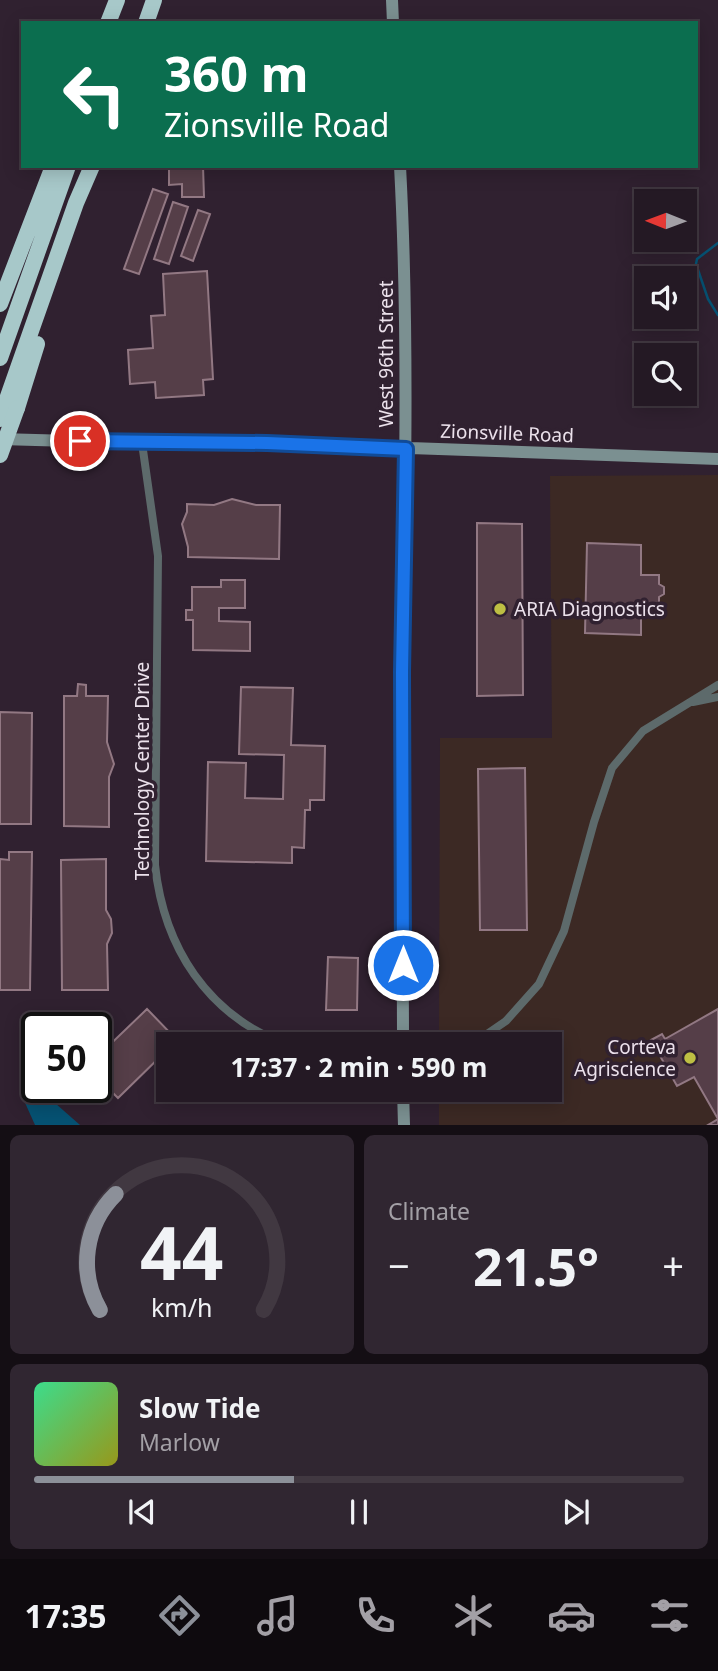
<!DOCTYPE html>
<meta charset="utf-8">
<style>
:root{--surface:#241924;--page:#302631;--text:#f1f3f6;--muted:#a3a0a6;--line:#413841;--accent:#8c9099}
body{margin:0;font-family:"Noto Sans",sans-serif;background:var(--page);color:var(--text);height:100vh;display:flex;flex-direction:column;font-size:26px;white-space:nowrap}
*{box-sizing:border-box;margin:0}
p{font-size:23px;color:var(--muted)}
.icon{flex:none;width:38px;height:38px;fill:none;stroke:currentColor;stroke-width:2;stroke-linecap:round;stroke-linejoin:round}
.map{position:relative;height:1125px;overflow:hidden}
.side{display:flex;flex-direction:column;gap:10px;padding:10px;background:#140e14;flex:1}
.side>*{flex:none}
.hud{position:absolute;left:21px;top:21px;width:677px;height:147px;border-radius:0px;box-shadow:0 4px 18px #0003,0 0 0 2px var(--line);background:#0b6e4f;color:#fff;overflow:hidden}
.needle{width:46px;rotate:271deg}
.buttons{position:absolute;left:634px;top:189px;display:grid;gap:14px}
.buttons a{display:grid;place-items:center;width:63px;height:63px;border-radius:0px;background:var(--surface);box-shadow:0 4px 18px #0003,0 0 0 2px var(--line);font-size:35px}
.speed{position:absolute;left:21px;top:1012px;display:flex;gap:14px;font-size:35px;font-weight:700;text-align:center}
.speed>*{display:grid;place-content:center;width:91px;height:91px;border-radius:50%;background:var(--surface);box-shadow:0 4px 18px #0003,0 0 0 2px var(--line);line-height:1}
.speed .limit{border:4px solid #111;border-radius:10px;background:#fff;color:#111}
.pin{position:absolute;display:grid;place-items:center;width:60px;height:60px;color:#fff;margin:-30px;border:4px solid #fff;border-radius:50%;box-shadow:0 2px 7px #0007}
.me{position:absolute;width:77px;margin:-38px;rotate:0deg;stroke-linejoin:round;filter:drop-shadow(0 0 5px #0008)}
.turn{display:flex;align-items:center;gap:24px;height:147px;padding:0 28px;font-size:32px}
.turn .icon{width:91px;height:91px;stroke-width:2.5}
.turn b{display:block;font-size:49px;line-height:60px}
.big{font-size:52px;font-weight:700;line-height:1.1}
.side .tile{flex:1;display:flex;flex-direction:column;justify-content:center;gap:10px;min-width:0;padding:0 24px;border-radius:10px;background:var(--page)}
.side .dial{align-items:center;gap:0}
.dial svg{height:182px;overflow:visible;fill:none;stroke:var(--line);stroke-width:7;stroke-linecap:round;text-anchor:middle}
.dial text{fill:var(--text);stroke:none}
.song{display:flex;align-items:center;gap:21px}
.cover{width:84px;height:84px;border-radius:10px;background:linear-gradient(135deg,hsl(150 70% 55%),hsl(60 70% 35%))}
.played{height:7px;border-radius:4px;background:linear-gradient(90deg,var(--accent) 40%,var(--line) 40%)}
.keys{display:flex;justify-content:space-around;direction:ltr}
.heat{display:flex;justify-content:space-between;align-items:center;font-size:38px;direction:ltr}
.side .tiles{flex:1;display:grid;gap:10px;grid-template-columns:1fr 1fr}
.tile:last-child{grid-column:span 2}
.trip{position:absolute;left:156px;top:1032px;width:406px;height:70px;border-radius:0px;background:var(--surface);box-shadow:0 4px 18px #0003,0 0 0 2px var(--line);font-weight:700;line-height:70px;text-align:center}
.menu{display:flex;height:112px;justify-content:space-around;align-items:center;background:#0e0a0e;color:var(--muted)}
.menu .icon{width:49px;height:49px}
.menu .selected{color:var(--accent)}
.menu b{font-size:32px;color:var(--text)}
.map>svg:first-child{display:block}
</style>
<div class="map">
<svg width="718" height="1125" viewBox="0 0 718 1125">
<rect width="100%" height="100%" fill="#302130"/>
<path fill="#3c2924" d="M 718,475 L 718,1125 L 439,1125 L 439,1090 L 550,1090 L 550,1045 L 439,1045 L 440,738 L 552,738 L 550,476 Z"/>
<path fill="#065273" d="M 39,1089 L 80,1125 L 35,1125 L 22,1096 Z"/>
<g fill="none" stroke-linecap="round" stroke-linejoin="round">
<path stroke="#065273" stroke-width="2.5" d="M 718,243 L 697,259 L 696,264 L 708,299 L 718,315"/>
</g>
<path fill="#553e48" stroke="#927883" stroke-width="2" d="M 169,166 L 203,166 L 204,197 L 182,197 L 182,184 L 169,185 Z
M 153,189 L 168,194 L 139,274 L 124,269 Z
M 173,202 L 188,207 L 169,264 L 154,259 Z
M 198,210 L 210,214 L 193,261 L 181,256 Z
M 207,271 L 213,379 L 203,380 L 204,395 L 156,398 L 155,382 L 130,384 L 128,350 L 153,348 L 151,316 L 165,315 L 163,274 Z
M 232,499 L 256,505 L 280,505 L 279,559 L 188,557 L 188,547 L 182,524 L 187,512 L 187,504 L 214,505 Z
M 477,523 L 522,524 L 523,695 L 477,696 Z
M 587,543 L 641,545 L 641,575 L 659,575 L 659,584 L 664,587 L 664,594 L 659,597 L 659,605 L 641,605 L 641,635 L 585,633 Z
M 221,580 L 245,580 L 245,608 L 219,608 L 219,621 L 250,622 L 250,651 L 193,650 L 193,620 L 186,620 L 186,610 L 192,610 L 192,587 L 221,587 Z
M 78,684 L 86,685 L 86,696 L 108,696 L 107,742 L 114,764 L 109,777 L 109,827 L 64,826 L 64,696 L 77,696 Z
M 241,687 L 293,688 L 291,745 L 325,746 L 324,800 L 310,800 L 310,810 L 305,810 L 304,848 L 292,847 L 292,863 L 206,861 L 208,762 L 246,763 L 245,798 L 283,799 L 284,755 L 239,754 Z
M 0,712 L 32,713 L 31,824 L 0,824 Z
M 525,768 L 527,930 L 480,930 L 478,769 Z
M 9,852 L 32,852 L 30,990 L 0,990 L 0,859 L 9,860 Z
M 106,859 L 106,910 L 111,919 L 112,933 L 107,944 L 108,990 L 62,990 L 61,860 Z
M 328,957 L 358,958 L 357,1010 L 326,1010 Z
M 147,1009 L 177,1040 L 173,1045 L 168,1045 L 168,1049 L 118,1098 L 96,1076 L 96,1058 Z
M 718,1009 L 718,1125 L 708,1125 L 718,1119 L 694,1077 L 677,1086 L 651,1040 L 662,1034 L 665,1039 Z"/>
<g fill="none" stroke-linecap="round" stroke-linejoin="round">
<path stroke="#5d6a6b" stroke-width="8" d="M 142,443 L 158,556 L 155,865 C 164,948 207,1014 286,1045
M 693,702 L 718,697
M 471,1045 L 506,1021 L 539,984 L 564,931 L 594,822 L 612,768 L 643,731 L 718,685"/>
<path stroke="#7b9091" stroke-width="12" d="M 392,0 L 393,23
M 400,166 C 409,334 405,501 402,669 C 400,794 403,920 403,1045
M 0,439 L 142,443 L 267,443 L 718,459
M 403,1090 L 404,1125"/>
<path stroke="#a7c8c9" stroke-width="16" d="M 108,23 L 117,0
M 146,23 L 154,0
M 0,304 L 53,166
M 0,358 L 68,166
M 17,408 L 37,344
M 0,419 L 76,203 L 92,166"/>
<path stroke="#a7c8c9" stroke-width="16" d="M 0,455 L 17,408"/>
</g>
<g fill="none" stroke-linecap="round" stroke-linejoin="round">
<defs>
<path id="route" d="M 80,441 L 267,443 L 406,449 L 402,672 L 403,965"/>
</defs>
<use href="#route" stroke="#114b97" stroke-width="18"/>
<use href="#route" stroke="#1a73e8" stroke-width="12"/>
</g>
<g fill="#bdbf43" stroke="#302130" stroke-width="2.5">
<circle cx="500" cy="609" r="7"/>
<circle cx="690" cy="1058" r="7"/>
</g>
<g text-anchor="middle" stroke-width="7" stroke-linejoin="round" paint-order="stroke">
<g font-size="19" fill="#ebe1eb" stroke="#302130">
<text transform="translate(386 354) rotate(-90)" y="7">West 96th Street</text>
<text transform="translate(507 433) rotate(2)" y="7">Zionsville Road</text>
<text transform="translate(142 771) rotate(-90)" y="7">Technology Center Drive</text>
</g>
<g font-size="19" fill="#ebe1eb" stroke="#302130" text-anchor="start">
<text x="514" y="616">ARIA Diagnostics</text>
<text x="676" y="1054" text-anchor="end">Corteva<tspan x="676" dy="22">Agriscience</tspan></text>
</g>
</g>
</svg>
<div class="buttons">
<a><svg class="needle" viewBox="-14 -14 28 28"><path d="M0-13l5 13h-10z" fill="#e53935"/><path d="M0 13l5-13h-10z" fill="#a3a0a6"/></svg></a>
<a><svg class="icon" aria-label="sound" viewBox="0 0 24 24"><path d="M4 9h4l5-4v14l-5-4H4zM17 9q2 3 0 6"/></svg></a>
<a><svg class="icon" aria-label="search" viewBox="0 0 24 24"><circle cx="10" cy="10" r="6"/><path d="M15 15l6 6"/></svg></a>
</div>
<div class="speed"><div class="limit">50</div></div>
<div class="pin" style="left:80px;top:441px;background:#d93025"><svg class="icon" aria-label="arrive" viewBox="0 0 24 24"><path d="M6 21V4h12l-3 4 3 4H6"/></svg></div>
<svg class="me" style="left:403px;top:965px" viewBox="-20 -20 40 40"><circle r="17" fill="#1a73e8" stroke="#fff" stroke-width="3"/><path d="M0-11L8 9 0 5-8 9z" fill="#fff"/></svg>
<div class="trip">17:37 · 2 min · 590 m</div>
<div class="hud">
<div class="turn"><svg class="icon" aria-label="left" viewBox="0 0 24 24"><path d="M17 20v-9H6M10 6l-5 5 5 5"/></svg><div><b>360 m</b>Zionsville Road</div></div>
</div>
</div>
<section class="side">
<div class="tiles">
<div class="tile dial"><svg viewBox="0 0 100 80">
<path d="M14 69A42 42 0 1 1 86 69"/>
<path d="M14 69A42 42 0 0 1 21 18" stroke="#8c9099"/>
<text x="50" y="56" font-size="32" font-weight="700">44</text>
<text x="50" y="72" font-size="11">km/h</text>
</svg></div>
<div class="tile"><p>Climate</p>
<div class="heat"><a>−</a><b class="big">21.5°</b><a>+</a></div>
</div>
<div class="tile">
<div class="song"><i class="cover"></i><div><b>Slow Tide</b><p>Marlow</p></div></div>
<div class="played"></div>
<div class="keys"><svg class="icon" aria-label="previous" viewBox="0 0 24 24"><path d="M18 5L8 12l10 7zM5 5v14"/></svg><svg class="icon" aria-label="pause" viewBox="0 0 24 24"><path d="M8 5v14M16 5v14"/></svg><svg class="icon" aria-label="next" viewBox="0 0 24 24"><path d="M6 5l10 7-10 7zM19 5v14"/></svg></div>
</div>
</div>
</section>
<nav class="menu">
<b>17:35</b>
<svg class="icon selected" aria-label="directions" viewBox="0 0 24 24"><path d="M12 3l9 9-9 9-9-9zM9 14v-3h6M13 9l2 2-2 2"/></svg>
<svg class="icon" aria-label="music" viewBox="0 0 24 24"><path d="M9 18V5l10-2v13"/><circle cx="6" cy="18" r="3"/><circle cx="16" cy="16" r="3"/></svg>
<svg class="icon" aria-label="phone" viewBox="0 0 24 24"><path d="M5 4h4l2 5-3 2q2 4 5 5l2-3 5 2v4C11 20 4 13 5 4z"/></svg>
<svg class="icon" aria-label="climate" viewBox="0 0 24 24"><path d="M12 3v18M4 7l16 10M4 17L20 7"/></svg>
<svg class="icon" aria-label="car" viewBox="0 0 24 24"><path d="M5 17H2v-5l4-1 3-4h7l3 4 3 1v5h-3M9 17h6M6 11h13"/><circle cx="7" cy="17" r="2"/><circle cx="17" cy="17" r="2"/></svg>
<svg class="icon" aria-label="filters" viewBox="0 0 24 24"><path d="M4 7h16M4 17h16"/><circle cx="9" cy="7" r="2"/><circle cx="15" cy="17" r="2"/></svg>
</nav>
